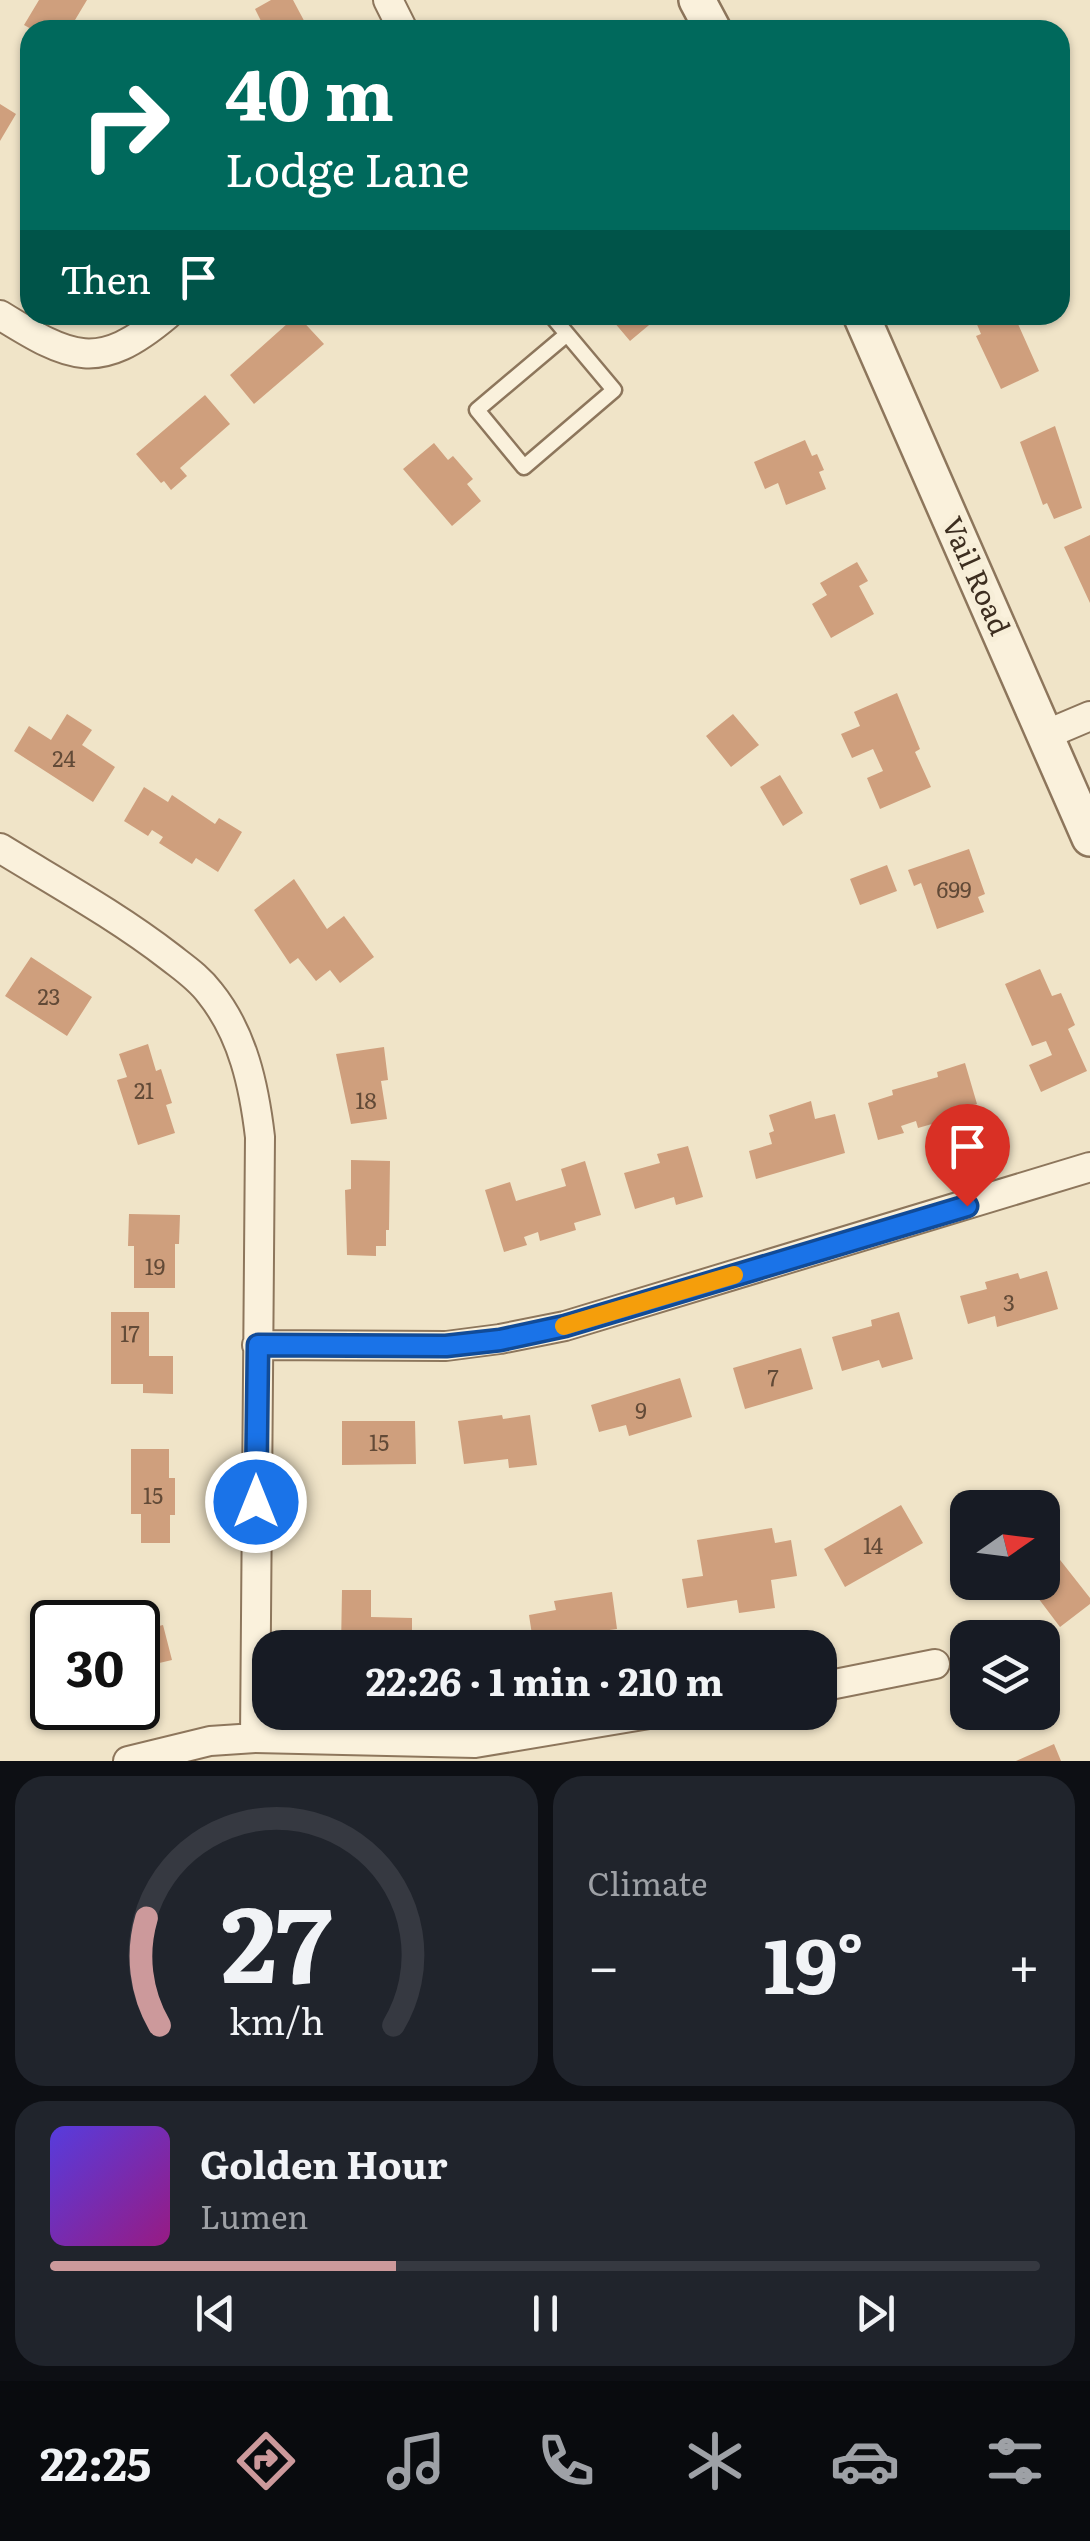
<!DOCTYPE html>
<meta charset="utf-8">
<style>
:root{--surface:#171b24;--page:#20242c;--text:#f1f3f6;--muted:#9ea1a6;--line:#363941;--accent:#cc999b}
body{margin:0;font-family:Literata,serif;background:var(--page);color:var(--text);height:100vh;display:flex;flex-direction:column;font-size:38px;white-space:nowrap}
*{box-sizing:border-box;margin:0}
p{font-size:32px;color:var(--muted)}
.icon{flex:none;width:55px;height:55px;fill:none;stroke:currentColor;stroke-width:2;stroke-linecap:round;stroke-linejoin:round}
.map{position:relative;height:1761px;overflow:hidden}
.panel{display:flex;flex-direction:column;gap:15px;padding:15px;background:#0d0f14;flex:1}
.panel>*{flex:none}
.top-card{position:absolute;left:20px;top:20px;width:1050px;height:305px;border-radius:30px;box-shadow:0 2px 8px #0004;background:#00695c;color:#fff;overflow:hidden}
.needle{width:65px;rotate:76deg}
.buttons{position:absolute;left:950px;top:1490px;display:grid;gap:20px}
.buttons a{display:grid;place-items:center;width:110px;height:110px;border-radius:20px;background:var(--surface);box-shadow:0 2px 8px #0004;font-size:50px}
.speed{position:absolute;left:30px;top:1600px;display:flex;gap:20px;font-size:50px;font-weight:700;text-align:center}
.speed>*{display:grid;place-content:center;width:130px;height:130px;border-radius:50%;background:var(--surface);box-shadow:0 2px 8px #0004;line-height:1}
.speed .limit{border:5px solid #111;border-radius:15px;background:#fff;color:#111}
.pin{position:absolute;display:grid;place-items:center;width:85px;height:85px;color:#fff;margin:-102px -42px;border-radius:50% 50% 50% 0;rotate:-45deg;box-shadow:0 0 10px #0007}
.pin .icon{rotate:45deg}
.me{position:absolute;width:110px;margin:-55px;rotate:0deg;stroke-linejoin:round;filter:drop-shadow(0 0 8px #0008)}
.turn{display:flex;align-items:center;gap:35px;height:210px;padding:0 40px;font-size:45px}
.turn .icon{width:130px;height:130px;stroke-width:2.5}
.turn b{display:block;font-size:70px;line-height:85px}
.then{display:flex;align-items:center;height:95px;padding:0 40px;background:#0003;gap:20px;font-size:38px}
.big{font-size:75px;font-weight:700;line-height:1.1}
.panel .tile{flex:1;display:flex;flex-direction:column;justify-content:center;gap:15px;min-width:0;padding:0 35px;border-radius:30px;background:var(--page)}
.panel .dial{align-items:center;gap:0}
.dial svg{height:260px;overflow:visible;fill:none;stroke:var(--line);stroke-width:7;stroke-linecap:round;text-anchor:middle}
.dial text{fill:var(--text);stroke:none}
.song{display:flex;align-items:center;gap:30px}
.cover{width:120px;height:120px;border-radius:15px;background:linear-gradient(135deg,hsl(250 70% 55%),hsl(310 70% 35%))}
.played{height:10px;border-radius:5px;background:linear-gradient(90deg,var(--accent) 35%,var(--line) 35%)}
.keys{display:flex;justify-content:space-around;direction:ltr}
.heat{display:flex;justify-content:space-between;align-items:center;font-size:55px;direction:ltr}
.panel .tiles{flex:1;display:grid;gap:15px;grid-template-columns:1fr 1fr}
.tile:last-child{grid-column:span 2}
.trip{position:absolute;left:252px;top:1630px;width:585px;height:100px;border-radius:30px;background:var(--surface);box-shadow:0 2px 8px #0004;font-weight:700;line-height:100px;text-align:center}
.tabs{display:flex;height:160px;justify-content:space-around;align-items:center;background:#090b0e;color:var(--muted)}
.tabs .icon{width:70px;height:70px}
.tabs .selected{color:var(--accent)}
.tabs b{font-size:45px;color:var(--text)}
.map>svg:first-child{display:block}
</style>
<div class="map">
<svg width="1090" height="1761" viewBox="0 0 1090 1761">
<rect width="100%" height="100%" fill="#f0e4c8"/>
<path fill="#cf9f7d" d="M 39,0 L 87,0 L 69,30 L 33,30 L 24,25 Z
M 271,0 L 293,0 L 309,30 L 261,30 L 259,27 L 263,25 L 255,9 Z
M 0,104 L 16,114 L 0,141 Z
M 297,315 L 324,344 L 254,404 L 230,375 Z
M 608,315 L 661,315 L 630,341 Z
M 973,315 L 1014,315 L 1039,371 L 1001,389 L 976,336 L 981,334 Z
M 205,395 L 230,424 L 180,468 L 187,476 L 171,490 L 164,481 L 161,483 L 136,454 Z
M 1055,426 L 1082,508 L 1054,519 L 1047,503 L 1043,505 L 1020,442 Z
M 805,440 L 812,456 L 817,454 L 824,470 L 819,472 L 826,489 L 786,505 L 778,483 L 765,489 L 754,462 Z
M 434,443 L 448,460 L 453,456 L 473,479 L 467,484 L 481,501 L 452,526 L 403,469 Z
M 1090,535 L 1090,603 L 1064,547 Z
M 857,562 L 868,581 L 859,586 L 874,614 L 831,638 L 812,604 L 827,595 L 820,583 Z
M 897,693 L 920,749 L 915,752 L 931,787 L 880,809 L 867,778 L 883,771 L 873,749 L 852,758 L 841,734 L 860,726 L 854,712 Z
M 67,714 L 92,730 L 82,745 L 115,767 L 93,802 L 14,751 L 29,726 L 51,740 Z
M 733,714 L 759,745 L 731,767 L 706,736 Z
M 780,775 L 803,813 L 783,826 L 760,787 Z
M 144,787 L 168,802 L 172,795 L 215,824 L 219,818 L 242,832 L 218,872 L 196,858 L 192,864 L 159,843 L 163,837 L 152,830 L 148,836 L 124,821 Z
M 969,849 L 985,894 L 978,897 L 984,912 L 937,929 L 921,883 L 914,886 L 908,870 Z
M 887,865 L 897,891 L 860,905 L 850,879 Z
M 294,879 L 327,929 L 344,916 L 374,957 L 340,983 L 330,970 L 316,981 L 298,958 L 290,964 L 254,910 Z
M 31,957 L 92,997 L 67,1036 L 5,996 Z
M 1040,969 L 1052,996 L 1061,993 L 1075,1025 L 1068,1029 L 1087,1071 L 1041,1092 L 1029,1065 L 1052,1055 L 1046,1041 L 1032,1046 L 1005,984 Z
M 148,1044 L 156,1071 L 161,1069 L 172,1103 L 166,1105 L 175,1133 L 138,1145 L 117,1080 L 127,1077 L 119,1054 Z
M 384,1047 L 388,1080 L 381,1081 L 387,1119 L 351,1124 L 336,1054 Z
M 965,1063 L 977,1104 L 951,1110 L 953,1118 L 918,1128 L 916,1121 L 901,1126 L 904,1133 L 878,1140 L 868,1103 L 893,1095 L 892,1090 L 938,1077 L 937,1072 Z
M 811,1101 L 815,1119 L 835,1114 L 845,1153 L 756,1179 L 749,1151 L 772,1144 L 769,1133 L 774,1131 L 769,1115 Z
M 688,1146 L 703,1197 L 676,1205 L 674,1197 L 635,1209 L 624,1173 L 660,1163 L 657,1154 Z
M 351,1160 L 390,1161 L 389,1230 L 386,1230 L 386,1246 L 376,1246 L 376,1256 L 347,1255 L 345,1190 L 351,1189 Z
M 585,1161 L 601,1215 L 574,1223 L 576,1230 L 540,1241 L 538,1232 L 524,1237 L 527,1245 L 504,1252 L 485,1190 L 510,1182 L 516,1201 L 566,1186 L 561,1169 Z
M 129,1214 L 180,1215 L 179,1244 L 175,1244 L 175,1288 L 134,1288 L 134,1246 L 128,1246 Z
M 1047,1271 L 1058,1309 L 997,1327 L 995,1316 L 968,1324 L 960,1296 L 987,1289 L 985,1282 L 1018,1273 L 1020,1279 Z
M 111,1312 L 149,1312 L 149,1356 L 173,1356 L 173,1394 L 143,1393 L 143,1384 L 111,1384 Z
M 899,1312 L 913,1359 L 882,1368 L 879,1360 L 842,1371 L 832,1337 L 872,1326 L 871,1320 Z
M 801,1348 L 813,1389 L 745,1409 L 733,1368 Z
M 680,1378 L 692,1417 L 629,1436 L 626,1425 L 599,1432 L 591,1405 Z
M 502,1415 L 503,1419 L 530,1415 L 537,1465 L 509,1468 L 508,1459 L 464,1464 L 458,1421 Z
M 342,1421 L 415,1421 L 416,1464 L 342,1465 Z
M 131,1449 L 169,1449 L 169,1478 L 175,1478 L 175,1515 L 170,1515 L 170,1543 L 141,1543 L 141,1514 L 131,1514 Z
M 901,1505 L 923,1543 L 845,1587 L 824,1549 Z
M 772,1528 L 775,1543 L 791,1540 L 797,1576 L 771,1580 L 775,1608 L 739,1613 L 737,1600 L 687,1608 L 682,1579 L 703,1576 L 697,1540 Z
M 1042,1537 L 1090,1598 L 1090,1604 L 1060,1627 L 1026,1582 L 1042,1582 Z
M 342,1590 L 371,1590 L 371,1617 L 412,1618 L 412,1648 L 341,1648 Z
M 612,1592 L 617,1629 L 587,1633 L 588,1639 L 534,1648 L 529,1615 L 556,1610 L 554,1601 Z
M 163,1625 L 172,1660 L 138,1668 L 138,1631 Z
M 1054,1744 L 1061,1761 L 1016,1761 Z"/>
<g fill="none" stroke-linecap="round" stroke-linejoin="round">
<defs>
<path id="service" d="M 551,315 L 614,390 L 524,467 L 477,410 L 566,335"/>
<path id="minor" d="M 388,0 L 403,30
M 0,315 C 71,359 98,373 167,315
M 1045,735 L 1090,716
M 0,848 C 57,883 117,916 170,957 C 184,968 199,978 210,993 C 243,1034 254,1086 260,1137 L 255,1738
M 257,1345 L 446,1346 L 500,1339 L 565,1326 L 1090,1167
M 820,1687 L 935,1664
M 128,1761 L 210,1741 L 255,1738 L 475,1743 L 661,1712"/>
<path id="tertiary" d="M 697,0 L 713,30
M 861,315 L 1090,838"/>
</defs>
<use href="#service" stroke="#8d765c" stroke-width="19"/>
<use href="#minor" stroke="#8d765c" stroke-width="32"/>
<use href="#tertiary" stroke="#8d765c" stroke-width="40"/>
<use href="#service" stroke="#faf1dc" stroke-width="14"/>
<use href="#minor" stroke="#faf1dc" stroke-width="28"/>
<use href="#tertiary" stroke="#faf1dc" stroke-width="35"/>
</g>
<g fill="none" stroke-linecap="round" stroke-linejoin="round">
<defs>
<path id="route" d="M 256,1502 L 258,1345 L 446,1346 L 500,1340 L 565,1326 L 967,1206"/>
</defs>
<use href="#route" stroke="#114b97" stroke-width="25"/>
<use href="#route" stroke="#1a73e8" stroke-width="18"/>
<path stroke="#f59e0b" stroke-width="18" d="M 564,1326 L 734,1275"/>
</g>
<g text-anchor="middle" stroke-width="10" stroke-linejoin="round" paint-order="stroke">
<g font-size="22" fill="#624a37">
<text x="64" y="767">24</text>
<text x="954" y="898">699</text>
<text x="49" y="1005">23</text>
<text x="144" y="1099">21</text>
<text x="366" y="1109">18</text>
<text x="155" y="1275">19</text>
<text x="1009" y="1311">3</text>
<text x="130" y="1342">17</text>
<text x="773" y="1386">7</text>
<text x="641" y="1419">9</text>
<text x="379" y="1451">15</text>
<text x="153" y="1504">15</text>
<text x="873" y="1554">14</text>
</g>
<g font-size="28" fill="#3d2e20" stroke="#f7eed8">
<text transform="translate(976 576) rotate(66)" y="10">Vail Road</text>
</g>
</g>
</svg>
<div class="buttons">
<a><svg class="needle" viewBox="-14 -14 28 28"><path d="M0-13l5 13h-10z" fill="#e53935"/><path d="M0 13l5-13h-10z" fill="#9ea1a6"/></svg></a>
<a><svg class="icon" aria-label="layers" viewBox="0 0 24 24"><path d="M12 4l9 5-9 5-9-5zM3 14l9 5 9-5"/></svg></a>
</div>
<div class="speed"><div class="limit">30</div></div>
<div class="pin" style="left:967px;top:1206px;background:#d93025"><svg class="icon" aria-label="arrive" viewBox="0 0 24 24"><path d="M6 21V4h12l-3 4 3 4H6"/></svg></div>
<svg class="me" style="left:256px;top:1502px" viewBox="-20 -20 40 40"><circle r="17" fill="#1a73e8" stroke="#fff" stroke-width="3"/><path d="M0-11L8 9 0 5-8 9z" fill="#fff"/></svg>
<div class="trip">22:26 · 1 min · 210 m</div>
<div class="top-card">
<div class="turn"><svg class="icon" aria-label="right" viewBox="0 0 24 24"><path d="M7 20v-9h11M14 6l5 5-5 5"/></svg><div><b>40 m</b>Lodge Lane</div></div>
<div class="then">Then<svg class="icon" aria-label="arrive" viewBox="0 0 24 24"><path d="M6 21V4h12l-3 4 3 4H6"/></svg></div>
</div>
</div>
<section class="panel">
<div class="tiles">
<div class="tile dial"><svg viewBox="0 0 100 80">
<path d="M14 69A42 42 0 1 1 86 69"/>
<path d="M14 69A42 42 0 0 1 10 36" stroke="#cc999b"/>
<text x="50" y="56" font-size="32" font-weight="700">27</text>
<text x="50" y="72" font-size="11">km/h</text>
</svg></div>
<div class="tile"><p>Climate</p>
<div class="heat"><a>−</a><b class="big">19°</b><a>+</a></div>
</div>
<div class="tile">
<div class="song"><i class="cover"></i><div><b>Golden Hour</b><p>Lumen</p></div></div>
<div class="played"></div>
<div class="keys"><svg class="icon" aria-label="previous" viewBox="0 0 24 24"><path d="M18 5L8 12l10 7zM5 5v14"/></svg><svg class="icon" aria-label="pause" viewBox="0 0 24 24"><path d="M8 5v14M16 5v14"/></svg><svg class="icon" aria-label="next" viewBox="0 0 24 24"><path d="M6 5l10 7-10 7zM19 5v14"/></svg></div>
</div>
</div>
</section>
<nav class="tabs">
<b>22:25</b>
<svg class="icon selected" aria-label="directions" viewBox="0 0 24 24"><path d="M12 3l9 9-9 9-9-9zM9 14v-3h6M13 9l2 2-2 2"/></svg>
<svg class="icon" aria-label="music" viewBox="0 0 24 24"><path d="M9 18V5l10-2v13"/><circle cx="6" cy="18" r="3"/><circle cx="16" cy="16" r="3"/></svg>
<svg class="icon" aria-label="phone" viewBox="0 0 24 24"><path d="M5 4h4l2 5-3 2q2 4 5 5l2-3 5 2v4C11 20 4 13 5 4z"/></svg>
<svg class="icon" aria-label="climate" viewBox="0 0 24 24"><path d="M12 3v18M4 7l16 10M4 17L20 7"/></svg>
<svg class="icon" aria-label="car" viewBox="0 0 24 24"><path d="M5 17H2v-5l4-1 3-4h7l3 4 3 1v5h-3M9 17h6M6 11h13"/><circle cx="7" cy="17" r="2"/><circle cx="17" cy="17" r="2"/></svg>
<svg class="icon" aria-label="filters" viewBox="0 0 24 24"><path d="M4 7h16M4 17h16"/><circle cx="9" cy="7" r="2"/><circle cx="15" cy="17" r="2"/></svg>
</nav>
